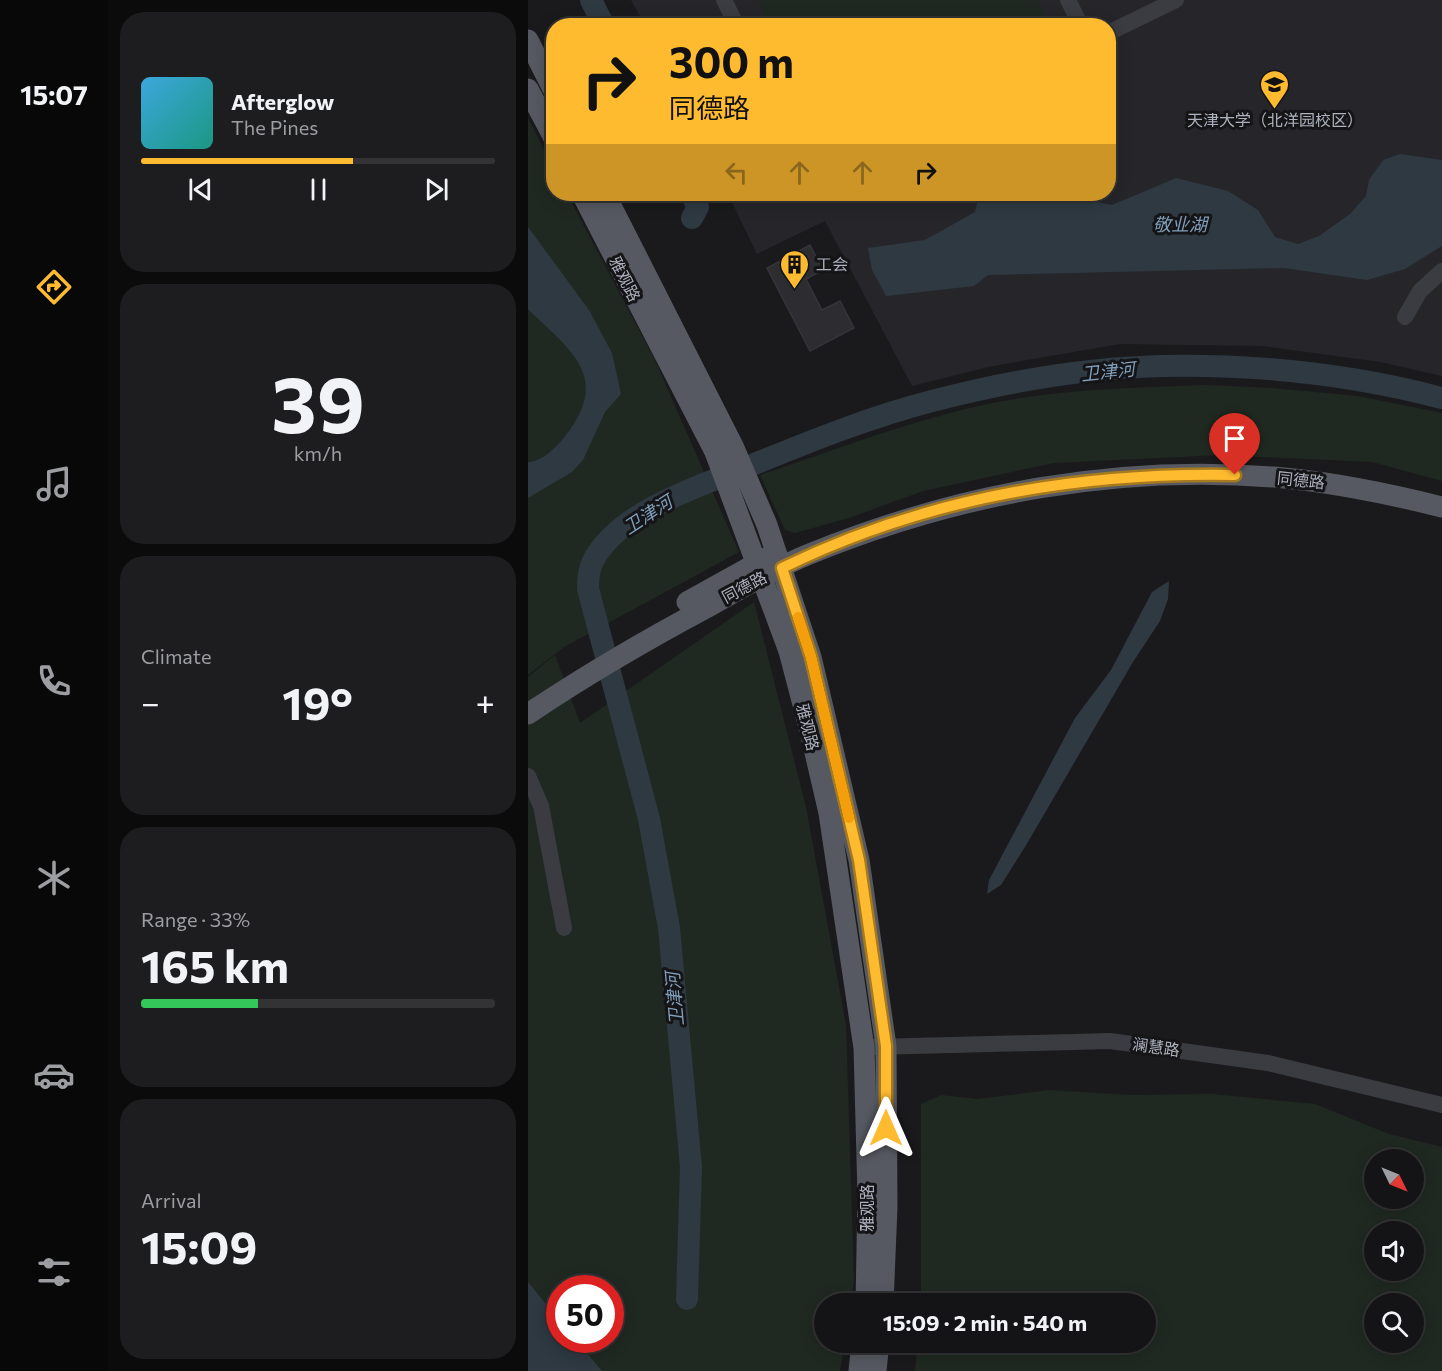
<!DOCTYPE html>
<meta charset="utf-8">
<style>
:root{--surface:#141416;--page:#1d1d1f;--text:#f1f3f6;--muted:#9d9ea1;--line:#333335;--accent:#ffbb30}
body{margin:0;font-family:Commissioner,"Noto Sans SC",sans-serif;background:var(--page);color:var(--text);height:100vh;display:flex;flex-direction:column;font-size:22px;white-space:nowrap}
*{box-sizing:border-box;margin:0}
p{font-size:20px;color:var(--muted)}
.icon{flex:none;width:33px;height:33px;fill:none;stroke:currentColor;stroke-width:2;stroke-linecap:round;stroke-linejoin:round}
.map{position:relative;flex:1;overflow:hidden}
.panel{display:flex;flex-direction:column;gap:12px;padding:12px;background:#0b0b0c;width:420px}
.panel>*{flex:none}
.guide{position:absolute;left:18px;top:18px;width:570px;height:183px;border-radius:24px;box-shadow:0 3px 15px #0003,0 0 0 2px var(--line);background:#ffbb30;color:#111;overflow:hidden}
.needle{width:39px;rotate:133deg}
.controls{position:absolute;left:836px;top:1149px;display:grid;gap:12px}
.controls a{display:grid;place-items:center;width:60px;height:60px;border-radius:50%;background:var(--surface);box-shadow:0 3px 15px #0003,0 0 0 2px var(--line);font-size:30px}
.speed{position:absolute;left:18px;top:1275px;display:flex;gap:12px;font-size:30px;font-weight:700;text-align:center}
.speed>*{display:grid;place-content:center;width:78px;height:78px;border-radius:50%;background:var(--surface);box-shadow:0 3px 15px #0003,0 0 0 2px var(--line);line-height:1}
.speed .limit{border:9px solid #d22;background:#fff;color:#111}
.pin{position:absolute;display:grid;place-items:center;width:51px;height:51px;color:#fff;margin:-62px -26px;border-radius:50% 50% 50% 0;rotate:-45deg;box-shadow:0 0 6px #0007}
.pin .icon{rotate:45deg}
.me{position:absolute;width:66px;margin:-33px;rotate:0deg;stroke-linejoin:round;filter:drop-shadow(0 0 4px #0008)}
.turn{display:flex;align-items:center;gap:21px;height:126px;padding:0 24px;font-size:27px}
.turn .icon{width:78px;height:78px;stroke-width:2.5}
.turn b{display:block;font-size:42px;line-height:51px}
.lanes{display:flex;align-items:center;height:57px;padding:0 24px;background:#0003;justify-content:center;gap:30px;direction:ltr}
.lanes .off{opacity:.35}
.big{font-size:45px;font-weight:700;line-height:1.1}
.panel .widget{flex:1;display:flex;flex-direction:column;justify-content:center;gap:9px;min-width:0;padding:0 21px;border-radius:24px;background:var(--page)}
.panel .dial{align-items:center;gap:0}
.dial b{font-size:78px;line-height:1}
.song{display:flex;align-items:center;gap:18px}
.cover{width:72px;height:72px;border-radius:9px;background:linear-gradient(135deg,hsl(200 70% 55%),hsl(170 70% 35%))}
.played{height:6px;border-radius:3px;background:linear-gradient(90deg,var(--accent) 60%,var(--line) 60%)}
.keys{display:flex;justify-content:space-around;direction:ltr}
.heat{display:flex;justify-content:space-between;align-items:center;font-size:33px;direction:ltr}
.charge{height:9px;border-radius:4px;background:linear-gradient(90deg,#34c759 33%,var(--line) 0)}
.trip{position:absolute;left:286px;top:1293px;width:342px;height:60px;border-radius:30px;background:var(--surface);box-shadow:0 3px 15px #0003,0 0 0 2px var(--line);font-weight:700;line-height:60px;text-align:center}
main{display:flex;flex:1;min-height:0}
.dock{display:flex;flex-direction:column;width:108px;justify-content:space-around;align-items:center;background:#080809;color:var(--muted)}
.dock .icon{width:42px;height:42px}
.dock .active{color:var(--accent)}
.dock b{font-size:27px;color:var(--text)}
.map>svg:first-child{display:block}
</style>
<main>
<nav class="dock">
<b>15:07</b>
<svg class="icon active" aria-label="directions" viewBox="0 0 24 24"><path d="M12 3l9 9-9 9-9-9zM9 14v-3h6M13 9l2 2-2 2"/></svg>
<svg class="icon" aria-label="music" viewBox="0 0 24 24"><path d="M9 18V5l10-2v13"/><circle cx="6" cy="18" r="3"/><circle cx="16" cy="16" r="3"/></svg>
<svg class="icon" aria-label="phone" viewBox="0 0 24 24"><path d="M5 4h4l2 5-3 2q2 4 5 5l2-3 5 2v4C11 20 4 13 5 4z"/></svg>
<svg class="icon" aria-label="climate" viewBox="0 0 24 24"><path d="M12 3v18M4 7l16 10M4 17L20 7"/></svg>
<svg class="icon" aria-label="car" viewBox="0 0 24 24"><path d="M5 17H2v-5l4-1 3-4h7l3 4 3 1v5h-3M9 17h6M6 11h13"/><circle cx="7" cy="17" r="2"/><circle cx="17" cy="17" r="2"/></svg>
<svg class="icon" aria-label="filters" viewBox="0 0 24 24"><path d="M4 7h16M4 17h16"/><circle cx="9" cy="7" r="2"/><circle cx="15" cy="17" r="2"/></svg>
</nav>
<section class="panel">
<div class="widget">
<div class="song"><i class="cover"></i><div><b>Afterglow</b><p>The Pines</p></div></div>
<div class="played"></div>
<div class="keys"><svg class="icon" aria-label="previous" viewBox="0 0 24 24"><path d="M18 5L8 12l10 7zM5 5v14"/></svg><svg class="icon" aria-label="pause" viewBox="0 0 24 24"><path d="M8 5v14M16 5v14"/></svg><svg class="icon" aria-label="next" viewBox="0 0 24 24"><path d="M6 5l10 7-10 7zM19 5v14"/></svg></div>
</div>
<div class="widget dial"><b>39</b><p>km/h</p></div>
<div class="widget"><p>Climate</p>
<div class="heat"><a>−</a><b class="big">19°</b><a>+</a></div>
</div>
<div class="widget"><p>Range · 33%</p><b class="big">165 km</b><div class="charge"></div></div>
<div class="widget"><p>Arrival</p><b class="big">15:09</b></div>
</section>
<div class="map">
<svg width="914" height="1371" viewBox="0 0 914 1371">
<rect width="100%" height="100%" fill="#1a1a1d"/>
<path fill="#26262a" d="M 103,0 L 914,0 L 914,376 L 852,362 L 735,346 L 592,344 L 460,367 L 384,386 L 297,221 L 229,254 L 200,194 L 580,194 L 580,26 L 117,25 Z"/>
<path fill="#1f2921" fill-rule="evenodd" d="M 229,0 L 509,0 L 522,25 L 242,25 Z
M 0,118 L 25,167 L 26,194 L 39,194 L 127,360 L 211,552 L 36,647 L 0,675 Z
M 678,385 L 744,388 L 830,396 L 914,413 L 914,481 L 844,462 L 692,455 L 526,463 L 395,491 L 321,518 L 267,533 L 257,530 L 232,475 C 304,451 376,423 450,406 C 525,389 602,388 678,385 Z
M 226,602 L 278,807 L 318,1025 L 326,1281 L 323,1303 L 297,1304 L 297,1342 L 317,1343 L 312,1371 L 0,1371 L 0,677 L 27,655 L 52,723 ZM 32,1288 L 82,1288 L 82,1340 L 32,1340 Z
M 521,1090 L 602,1095 L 684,1094 L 787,1104 L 861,1134 L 914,1147 L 914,1371 L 387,1371 L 390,1343 L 618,1342 L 618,1304 L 393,1303 L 393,1104 L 413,1095 L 450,1099 ZM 846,1160 L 885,1160 L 885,1198 L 846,1198 ZM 846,1232 L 885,1232 L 885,1270 L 846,1270 ZM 846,1304 L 885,1304 L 885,1342 L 846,1342 Z"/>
<path fill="#2e3942" d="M 872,154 L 914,160 L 914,246 L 877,269 L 839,280 L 756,268 L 460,275 L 446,286 L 358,296 L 344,270 L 340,248 L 397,240 L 447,212 L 451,194 L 540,194 L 542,197 L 584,205 L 648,178 L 700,191 L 730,210 L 747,237 L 770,244 L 791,236 L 822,214 L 838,196 L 841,180 L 855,160 Z
M 0,227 L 61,310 L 84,353 L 93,394 L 77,412 L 55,460 L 44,472 L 0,498 L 0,462 C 13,462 26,449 34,440 C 85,378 45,353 0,309 Z
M 641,581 L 640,599 L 632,621 L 605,662 L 497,847 L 473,885 L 459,894 L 461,880 L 547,718 L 583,670 L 624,592 Z
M 0,1282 L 31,1320 L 32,1340 L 48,1340 L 74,1371 L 0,1371 Z"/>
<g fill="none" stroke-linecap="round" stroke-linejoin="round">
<path stroke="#2e3942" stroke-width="22" d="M 63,0 L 76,26
M 163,194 L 170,207 L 164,218
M 159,1299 L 163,1167 L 141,928 L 121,819 L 60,589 C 60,576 61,566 69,554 C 99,508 175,485 224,465 C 283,441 342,417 404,401 C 477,382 557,368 633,366 C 728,364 822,374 914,398"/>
</g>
<path fill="#2d2d31" stroke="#343439" stroke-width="1.5" d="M 282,245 L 295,270 L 278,279 L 294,310 L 312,301 L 326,328 L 282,351 L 239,268 Z"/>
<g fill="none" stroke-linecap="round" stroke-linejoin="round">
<path stroke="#3b3c42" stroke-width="16" d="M 196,0 L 209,26
M 540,0 L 553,26
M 580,33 L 648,0
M 877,317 L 892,291 L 914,271
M 0,776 L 13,806 L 36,928
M 346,1047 L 582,1041 L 740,1063 L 914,1105"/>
<path stroke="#565961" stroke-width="21" d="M 0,40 L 26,91
M 0,89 L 26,138
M 54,194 L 187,452 L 261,651 L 282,731 L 301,813 L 336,1048 L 340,1195 L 338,1304
M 77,194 L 205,446 L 239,525 L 283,657 L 331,860 L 358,1046 L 359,1207 L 355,1304
M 159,602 L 242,556
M 0,714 C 58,675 118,640 180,607 C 213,589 245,569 279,555 C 430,493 593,463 756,478 C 809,483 862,494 914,507
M 331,1371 L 334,1342
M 348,1371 L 351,1342"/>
</g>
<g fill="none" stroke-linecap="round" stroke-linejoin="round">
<defs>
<path id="route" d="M 358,1128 L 358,1046 L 331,860 L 283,657 L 254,568 C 395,499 551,472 707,475"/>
</defs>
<use href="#route" stroke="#a67a1f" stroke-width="15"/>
<use href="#route" stroke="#ffbb30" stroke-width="10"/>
<path stroke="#f59e0b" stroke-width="10" d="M 270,617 L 283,657 L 321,818"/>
</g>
<defs>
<symbol id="university-pin" viewBox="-11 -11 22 30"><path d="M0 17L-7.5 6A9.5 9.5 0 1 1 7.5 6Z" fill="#ffbb30" stroke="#151518"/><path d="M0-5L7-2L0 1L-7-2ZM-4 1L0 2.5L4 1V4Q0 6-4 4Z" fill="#111"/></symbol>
<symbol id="building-pin" viewBox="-11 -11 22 30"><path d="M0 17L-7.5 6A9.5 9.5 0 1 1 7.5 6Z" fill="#ffbb30" stroke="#151518"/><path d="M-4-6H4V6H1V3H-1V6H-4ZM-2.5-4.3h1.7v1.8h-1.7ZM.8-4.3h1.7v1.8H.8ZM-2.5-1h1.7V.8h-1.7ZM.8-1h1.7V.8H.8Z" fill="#111"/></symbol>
</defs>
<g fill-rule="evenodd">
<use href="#university-pin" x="730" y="68" width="33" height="45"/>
<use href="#building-pin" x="250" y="248" width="33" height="45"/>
</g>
<g text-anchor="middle" stroke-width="6" stroke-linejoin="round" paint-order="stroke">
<g font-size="16" fill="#acb1bd" stroke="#151518">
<text x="747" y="126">天津大学（北洋园校区）</text>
<text x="288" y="270" text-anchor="start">工会</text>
</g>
<g font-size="16" fill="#acb1bd" stroke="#151518">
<text transform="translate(97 279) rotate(63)" y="6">雅观路</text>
<text transform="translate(773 480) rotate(6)" y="6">同德路</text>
<text transform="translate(216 587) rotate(-28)" y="6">同德路</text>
<text transform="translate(280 727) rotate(76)" y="6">雅观路</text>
<text transform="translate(628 1047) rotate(8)" y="6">澜慧路</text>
<text transform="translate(339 1208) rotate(-90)" y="6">雅观路</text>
</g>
<g font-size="18" font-style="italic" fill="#819fba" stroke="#151518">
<text x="652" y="231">敬业湖</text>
<text transform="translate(580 372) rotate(-6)" y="6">卫津河</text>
<text transform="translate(120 515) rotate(-33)" y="6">卫津河</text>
<text transform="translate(147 999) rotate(-95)" y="6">卫津河</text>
</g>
</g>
</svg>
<div class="controls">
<a><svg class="needle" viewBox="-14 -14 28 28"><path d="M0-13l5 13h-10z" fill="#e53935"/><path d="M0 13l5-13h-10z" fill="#9d9ea1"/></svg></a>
<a><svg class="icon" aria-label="sound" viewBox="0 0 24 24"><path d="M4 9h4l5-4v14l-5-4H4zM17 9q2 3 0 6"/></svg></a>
<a><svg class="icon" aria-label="search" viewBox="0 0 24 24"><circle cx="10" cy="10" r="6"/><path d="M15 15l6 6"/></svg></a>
</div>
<div class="speed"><div class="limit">50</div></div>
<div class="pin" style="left:707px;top:475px;background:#d93025"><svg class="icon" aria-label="arrive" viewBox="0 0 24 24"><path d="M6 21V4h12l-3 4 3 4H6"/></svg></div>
<svg class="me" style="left:358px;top:1128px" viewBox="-20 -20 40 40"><path d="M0-17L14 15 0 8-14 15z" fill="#ffbb30" stroke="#fff" stroke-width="4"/></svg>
<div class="trip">15:09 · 2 min · 540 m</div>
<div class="guide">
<div class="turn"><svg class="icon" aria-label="right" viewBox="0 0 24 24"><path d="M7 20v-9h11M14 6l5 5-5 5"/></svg><div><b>300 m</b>同德路</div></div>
<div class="lanes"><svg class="icon off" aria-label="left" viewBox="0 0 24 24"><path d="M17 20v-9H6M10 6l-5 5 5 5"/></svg><svg class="icon off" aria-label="ahead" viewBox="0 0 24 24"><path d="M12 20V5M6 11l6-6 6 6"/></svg><svg class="icon off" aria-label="ahead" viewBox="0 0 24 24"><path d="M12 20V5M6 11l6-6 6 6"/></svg><svg class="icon" aria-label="right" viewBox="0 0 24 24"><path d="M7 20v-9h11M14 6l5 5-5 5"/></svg></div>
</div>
</div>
</main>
